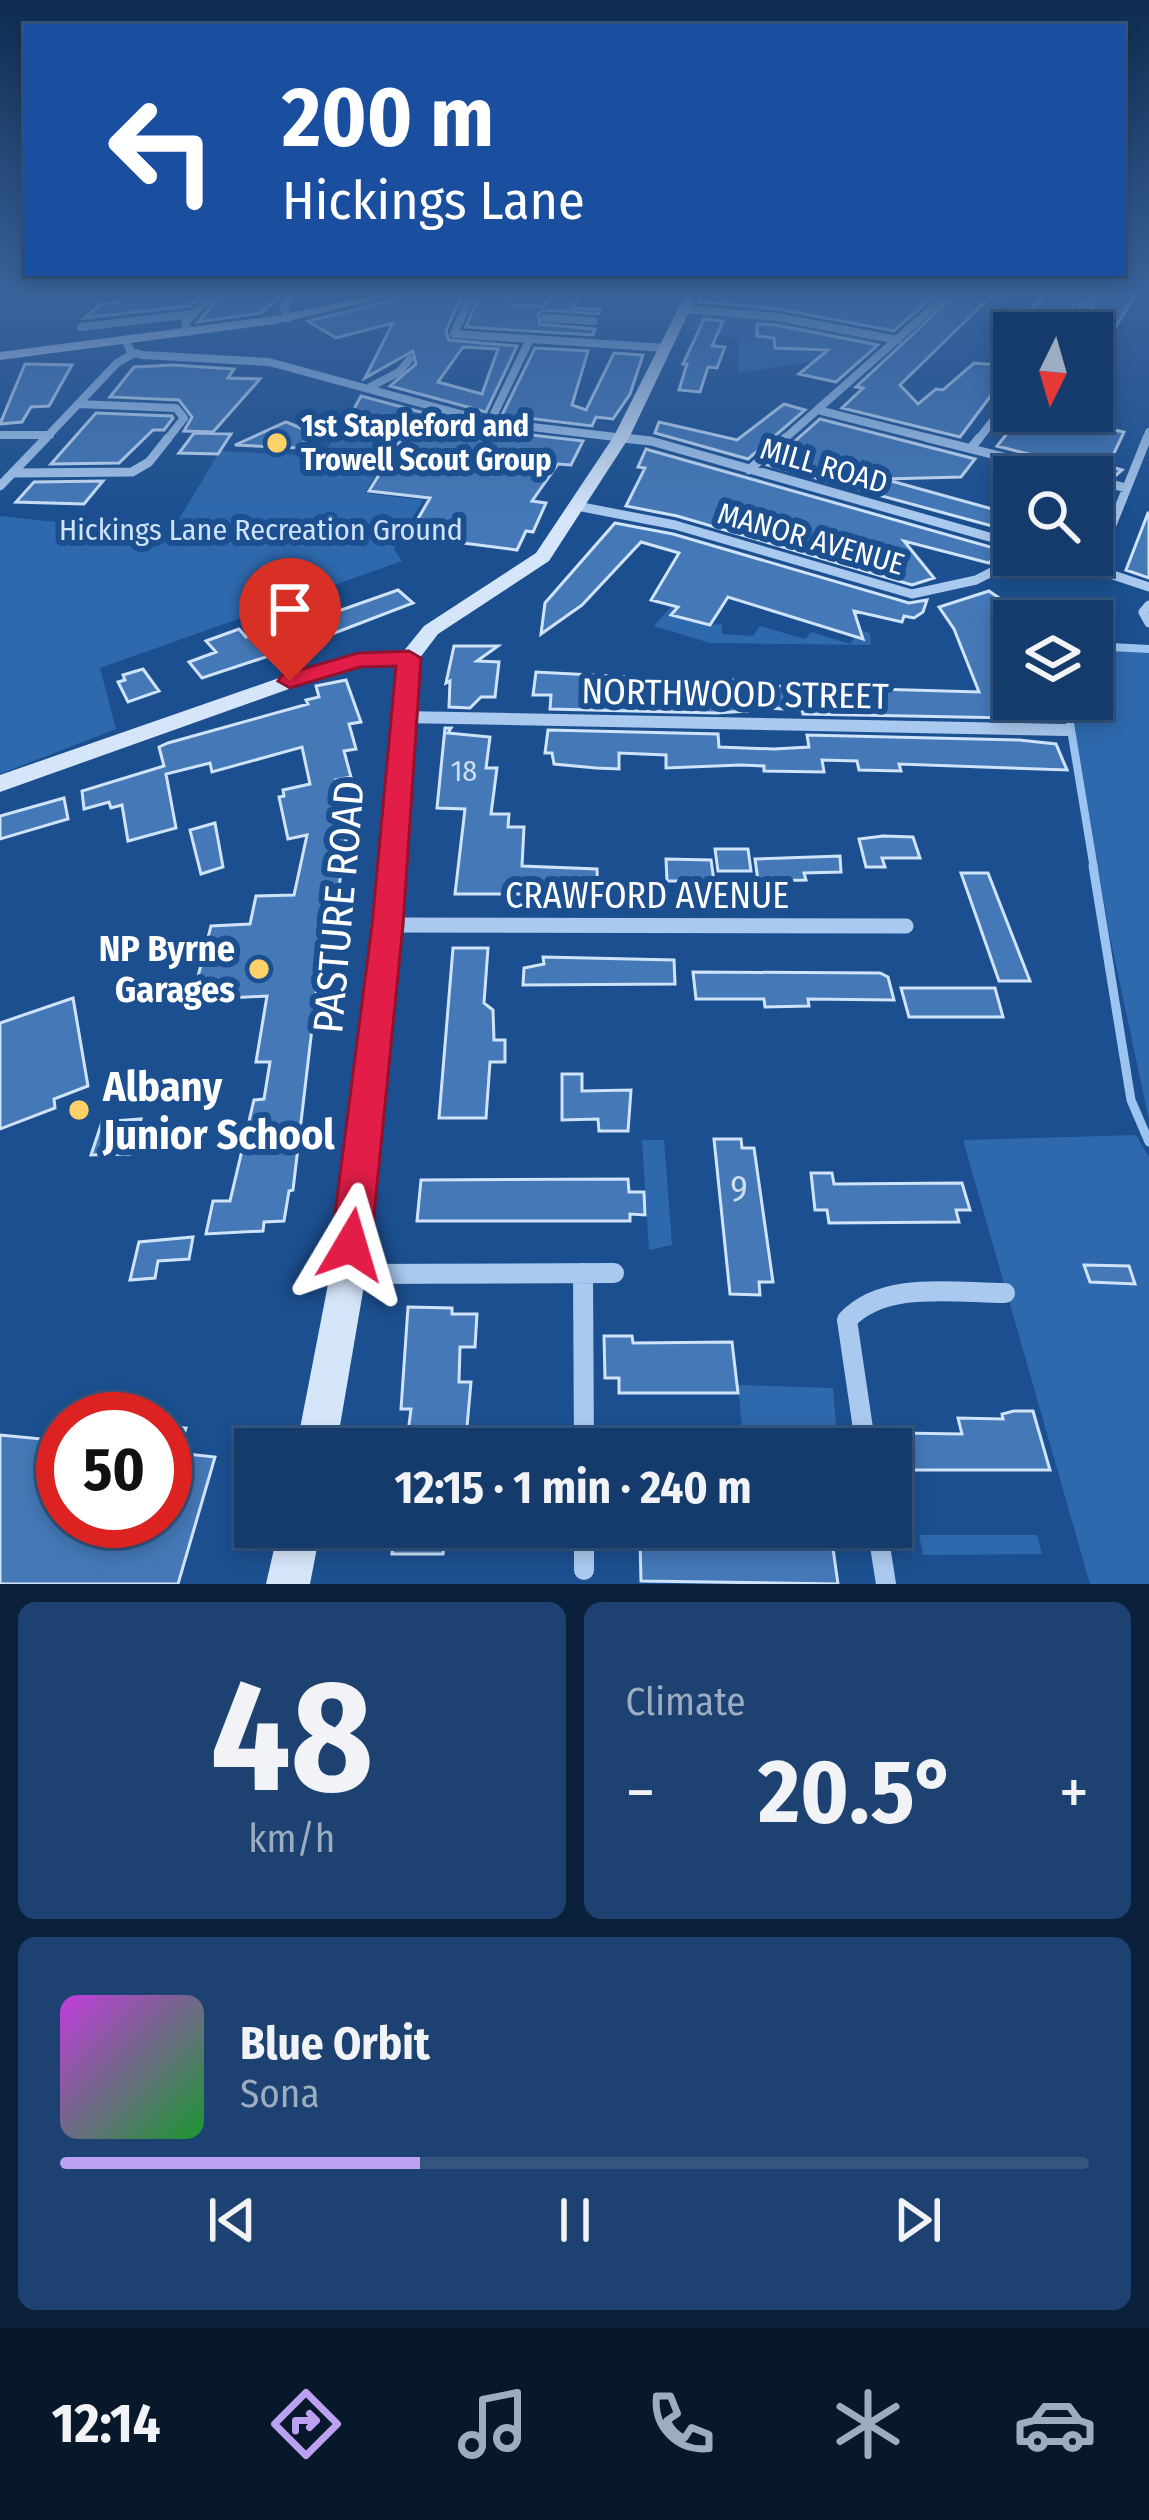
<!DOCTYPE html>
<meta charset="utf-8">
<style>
:root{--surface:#143b6b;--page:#1d4271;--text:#f1f3f6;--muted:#9dadc1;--line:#33557e;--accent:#bca0f2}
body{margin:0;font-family:"Fira Sans Condensed",sans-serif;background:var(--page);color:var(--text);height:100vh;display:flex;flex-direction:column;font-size:45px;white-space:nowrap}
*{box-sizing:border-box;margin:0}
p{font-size:39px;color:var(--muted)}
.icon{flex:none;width:66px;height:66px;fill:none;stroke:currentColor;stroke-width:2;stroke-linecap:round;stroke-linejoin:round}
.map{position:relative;height:1584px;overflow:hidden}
.panel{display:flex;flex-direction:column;gap:18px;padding:18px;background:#0b203b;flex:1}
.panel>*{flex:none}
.banner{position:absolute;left:24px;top:24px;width:1101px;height:252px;border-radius:0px;box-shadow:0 6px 18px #0003,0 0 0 3px var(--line);background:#1a4fa0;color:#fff;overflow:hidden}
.needle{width:78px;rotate:185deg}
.controls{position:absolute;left:993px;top:312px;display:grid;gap:24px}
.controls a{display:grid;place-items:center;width:120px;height:120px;border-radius:0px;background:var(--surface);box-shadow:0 6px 18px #0003,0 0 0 3px var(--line);font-size:60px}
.speed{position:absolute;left:36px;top:1392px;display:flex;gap:24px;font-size:60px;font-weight:700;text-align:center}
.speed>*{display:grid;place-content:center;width:156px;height:156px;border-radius:50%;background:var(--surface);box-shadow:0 6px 18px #0003,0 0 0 3px var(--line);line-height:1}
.speed .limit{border:18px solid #d22;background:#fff;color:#111}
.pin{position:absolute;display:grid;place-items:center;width:102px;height:102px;color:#fff;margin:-123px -51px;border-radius:50% 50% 50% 0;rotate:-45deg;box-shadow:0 0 12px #0007}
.pin .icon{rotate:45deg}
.me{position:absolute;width:132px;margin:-66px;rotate:7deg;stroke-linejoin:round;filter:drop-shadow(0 0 9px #0008)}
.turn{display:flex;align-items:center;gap:42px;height:252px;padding:0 60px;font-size:54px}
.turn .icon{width:156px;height:156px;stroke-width:2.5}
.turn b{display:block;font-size:84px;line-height:102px}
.big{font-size:90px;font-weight:700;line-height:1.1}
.panel .widget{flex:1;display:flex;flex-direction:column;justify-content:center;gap:18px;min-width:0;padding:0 42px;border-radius:18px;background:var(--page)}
.panel .dial{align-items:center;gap:0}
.dial b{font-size:156px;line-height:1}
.song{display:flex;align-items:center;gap:36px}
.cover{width:144px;height:144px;border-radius:18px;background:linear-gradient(135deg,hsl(290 70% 55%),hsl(130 70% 35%))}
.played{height:12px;border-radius:6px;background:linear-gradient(90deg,var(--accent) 35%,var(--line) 35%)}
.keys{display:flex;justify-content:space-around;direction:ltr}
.heat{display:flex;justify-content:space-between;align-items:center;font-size:66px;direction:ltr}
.panel .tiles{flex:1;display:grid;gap:18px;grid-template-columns:1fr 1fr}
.widget:last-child{grid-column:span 2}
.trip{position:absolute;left:234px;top:1428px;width:678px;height:120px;border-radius:0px;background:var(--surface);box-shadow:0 6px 18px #0003,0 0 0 3px var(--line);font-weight:700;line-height:120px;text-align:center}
.tab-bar{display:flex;height:192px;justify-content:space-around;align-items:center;background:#08182b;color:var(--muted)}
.tab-bar .icon{width:84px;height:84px}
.tab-bar .current{color:var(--accent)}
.tab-bar b{font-size:54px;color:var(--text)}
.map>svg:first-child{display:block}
</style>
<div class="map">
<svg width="1149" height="1584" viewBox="0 0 1149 1584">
<rect width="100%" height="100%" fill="#1b4f8f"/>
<path fill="#2e69ad" d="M 712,314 L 763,316 L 871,337 L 881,343 L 842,338 L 816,361 L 738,373 L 739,339 L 687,329 L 692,317 Z
M 338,431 L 400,434 L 365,493 L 423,500 L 394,549 L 402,561 L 100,668 L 116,729 L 0,774 L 0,516 L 170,534 L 220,451 L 323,456 Z
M 679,598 L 722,610 L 710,625 L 722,624 L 722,634 L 753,636 L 760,626 L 805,639 L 811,632 L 850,644 L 860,630 L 870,633 L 871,645 L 710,643 L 654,626 Z
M 1092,645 L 1149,648 L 1149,1120 L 1110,937 L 1069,699 L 1092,699 Z
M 1136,1135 L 1149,1157 L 1149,1584 L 1090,1584 L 963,1140 Z
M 642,1140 L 664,1140 L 672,1245 L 649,1250 Z
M 738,1385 L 833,1388 L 838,1449 L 744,1449 Z
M 919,1535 L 1037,1535 L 1042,1554 L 923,1555 Z"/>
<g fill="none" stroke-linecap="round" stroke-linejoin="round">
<path stroke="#9cc4f0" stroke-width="8" d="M 1092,646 L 1149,649
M 1066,699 L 1094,869"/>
<path stroke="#9cc4f0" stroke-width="9" d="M 1093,866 L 1131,1100 L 1149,1142"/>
</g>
<path fill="#4478b7" stroke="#cfe3fa" stroke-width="3" fill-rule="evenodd" d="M 119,295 L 202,295 L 190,306 L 84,318 L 102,303 L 118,303 Z
M 221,295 L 282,295 L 261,313 L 198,322 Z
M 402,295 L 462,295 L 446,331 L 449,340 L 517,346 L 486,412 L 390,386 L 416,364 L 413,351 L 365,378 L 393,323 L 336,338 L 308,321 L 399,299 ZM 463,347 L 498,349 L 482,394 L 438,382 Z
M 552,295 L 581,295 L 572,308 L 601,309 L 599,314 L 544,310 L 538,314 L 540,324 L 595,329 L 593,335 L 466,327 L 479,296 L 512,297 L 510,305 L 544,306 Z
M 701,295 L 770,297 L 935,295 L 894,331 L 778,309 L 699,302 Z
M 955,295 L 992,295 L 900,385 L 918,404 L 936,389 L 943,390 L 974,363 L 1013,366 L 960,437 L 842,408 L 863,388 L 856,387 Z
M 1045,295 L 1082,295 L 1054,333 L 1012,328 Z
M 1100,295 L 1135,295 L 1112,333 L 1072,333 Z
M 704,319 L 723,321 L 712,346 L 725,347 L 717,368 L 708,367 L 700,392 L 679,390 L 687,364 L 683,364 Z
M 757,324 L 776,325 L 878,345 L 836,382 L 799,374 L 828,350 L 775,348 L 774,338 L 757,336 Z
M 535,348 L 588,351 L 572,405 L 586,410 L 614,353 L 643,355 L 630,394 L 613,419 L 596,417 L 592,426 L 502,415 Z
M 25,364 L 72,365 L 49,406 L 31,407 L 22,422 L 0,424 Z
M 173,365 L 234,369 L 228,378 L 260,379 L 213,432 L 184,431 L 192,417 L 179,400 L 110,397 L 134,367 Z
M 361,396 L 488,430 L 583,441 L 571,465 L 558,464 L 532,501 L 546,503 L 533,532 L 526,531 L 517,550 L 408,536 L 430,498 L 369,491 L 410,425 L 349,418 Z
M 784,404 L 805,410 L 748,459 L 655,433 L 659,422 L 737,440 Z
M 1025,411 L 1051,411 L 1048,416 L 1124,432 L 1108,466 L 1122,470 L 1115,476 L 997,446 Z
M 96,413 L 172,416 L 173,418 L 164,430 L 153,430 L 119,463 L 51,464 Z
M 820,419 L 975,459 L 961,477 L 884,479 L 1014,515 L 1014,532 L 768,465 Z
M 286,422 L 311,432 L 300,448 L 235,445 Z
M 194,433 L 231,434 L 218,454 L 179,453 Z
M 646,449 L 649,450 L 1001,550 L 989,563 L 904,541 L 934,578 L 912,585 L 677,516 L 626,506 L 645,468 L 638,467 Z
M 103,481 L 84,504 L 16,502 L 34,482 Z
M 1148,513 L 1149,513 L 1149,578 L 1126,570 Z
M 615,523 L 673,534 L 909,603 L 927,600 L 923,612 L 914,618 L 904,616 L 902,622 L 854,611 L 863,639 L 728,597 L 710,625 L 671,615 L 678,607 L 651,600 L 679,553 L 641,542 L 582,605 L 541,634 L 545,603 Z
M 398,590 L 413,603 L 311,642 L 202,678 L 189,662 L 216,652 L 206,641 L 239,629 L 246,637 L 286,622 L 273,608 L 292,602 L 310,621 Z
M 989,591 L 1014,608 L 1014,702 L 1002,700 L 1010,718 L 803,714 L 802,710 L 747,707 L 747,711 L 716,713 L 550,709 L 551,695 L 533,695 L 536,672 L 669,679 L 669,682 L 737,680 L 738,685 L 979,692 L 954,629 L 939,607 Z
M 454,646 L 498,646 L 477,661 L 499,662 L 495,697 L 481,697 L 470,708 L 449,707 L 450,681 L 446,683 Z
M 143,669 L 159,691 L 128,702 L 118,682 L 125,680 L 123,675 Z
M 346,680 L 361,722 L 349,724 L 356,749 L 344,751 L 351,777 L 336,780 L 348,826 L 339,887 L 335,887 L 328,935 L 323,935 L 293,1190 L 289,1191 L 284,1221 L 264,1222 L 263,1231 L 206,1234 L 213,1201 L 230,1201 L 254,1100 L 264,1099 L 270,1062 L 256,1062 L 267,996 L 192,1000 L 211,926 L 250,924 L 256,896 L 294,895 L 307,835 L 288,839 L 279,797 L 284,796 L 283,790 L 310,784 L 302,747 L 212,772 L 210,763 L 166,774 L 176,828 L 128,841 L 122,805 L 111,808 L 109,802 L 84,809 L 82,791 L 164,766 L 159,747 L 168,743 L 308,704 L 306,700 L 319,697 L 316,686 Z
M 445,728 L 451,728 L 448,733 L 490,737 L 486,768 L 497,768 L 491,814 L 509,814 L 508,827 L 524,827 L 522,866 L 597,869 L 598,894 L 455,894 L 465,809 L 437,808 Z
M 548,730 L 718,734 L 719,747 L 774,749 L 809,747 L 807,735 L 1019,740 L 1056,744 L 1067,770 L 899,764 L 901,771 L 859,770 L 857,761 L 822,760 L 824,772 L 764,771 L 764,766 L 741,765 L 666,768 L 666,755 L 619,753 L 619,769 L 596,768 L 554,764 L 552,753 L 545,753 Z
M 64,798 L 68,819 L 0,839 L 0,816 Z
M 215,823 L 223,867 L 201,874 L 190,830 Z
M 883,836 L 913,837 L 920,858 L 882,858 L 885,867 L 866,867 L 859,839 Z
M 715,849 L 748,849 L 751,871 L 718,871 Z
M 840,856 L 841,872 L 804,873 L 806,880 L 758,881 L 755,859 Z
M 666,859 L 711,860 L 714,881 L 667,881 Z
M 961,873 L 988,873 L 1030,981 L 999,981 Z
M 453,948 L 488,948 L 484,1003 L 493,1010 L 494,1040 L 505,1040 L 505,1062 L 490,1062 L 486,1118 L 439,1118 Z
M 543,957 L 674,960 L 675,984 L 523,985 L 524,968 L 544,964 Z
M 693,972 L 880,973 L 888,977 L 894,1000 L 808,999 L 809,1006 L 765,1007 L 764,999 L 696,999 Z
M 901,988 L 995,988 L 1003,1017 L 909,1017 Z
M 73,998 L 88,1086 L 54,1099 L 55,1108 L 0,1129 L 0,1023 Z
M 562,1074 L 582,1074 L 582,1091 L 631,1090 L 628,1131 L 599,1131 L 598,1119 L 562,1120 Z
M 141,1119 L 130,1154 L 91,1155 L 102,1122 Z
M 714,1139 L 741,1139 L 742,1148 L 754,1148 L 773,1282 L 759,1282 L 760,1295 L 730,1294 Z
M 811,1173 L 832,1173 L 834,1184 L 962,1183 L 970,1210 L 956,1210 L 959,1222 L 829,1223 L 827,1210 L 815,1210 Z
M 628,1179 L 629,1192 L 644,1192 L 645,1215 L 630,1214 L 630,1221 L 417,1221 L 421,1180 Z
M 193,1237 L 189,1259 L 158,1261 L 155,1278 L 130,1280 L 139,1242 Z
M 1084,1265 L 1129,1266 L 1135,1284 L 1090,1282 Z
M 408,1307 L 452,1308 L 452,1314 L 477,1314 L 475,1347 L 460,1347 L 459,1382 L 471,1382 L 465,1449 L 406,1449 L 411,1409 L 401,1409 Z
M 604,1336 L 632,1336 L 633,1343 L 732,1342 L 738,1393 L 619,1393 L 619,1378 L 605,1378 Z
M 1014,1411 L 1033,1411 L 1050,1470 L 908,1470 L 900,1433 L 962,1434 L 958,1418 L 1003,1419 L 1002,1414 Z
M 165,1426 L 186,1428 L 177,1453 L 215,1457 L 178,1584 L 0,1584 L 0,1435 L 63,1441 L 63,1521 L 165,1521 Z
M 395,1527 L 446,1527 L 443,1554 L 392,1554 Z
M 655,1527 L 716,1527 L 717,1541 L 751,1541 L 750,1527 L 830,1527 L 838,1584 L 641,1581 L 640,1541 L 656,1541 Z"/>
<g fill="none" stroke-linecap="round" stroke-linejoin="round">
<path stroke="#a9c9ee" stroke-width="8" d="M 471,296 L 454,334 L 665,348
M 685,309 L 777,317 L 898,340
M 289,318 L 284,307 L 292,295
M 545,318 L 594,321
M 81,327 L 193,314
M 188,332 L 185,323 L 213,295
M 1062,333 L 1092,295
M 126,341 L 131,352 L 143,355 L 269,362 L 490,422 L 649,441
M 370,387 L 399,372 L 410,359
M 78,404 L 176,408 L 184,418 L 166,441
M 822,411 L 940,441
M 490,422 L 530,339
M 0,435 L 50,435
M 43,441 L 117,363 L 134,353
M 782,441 L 947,295
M 977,441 L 1014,394
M 1146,441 L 1149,432"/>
<path stroke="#a9c9ee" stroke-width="9" d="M 623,438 L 651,441 L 1014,544
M 928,438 L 1083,477
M 971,448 L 979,438
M 749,470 L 785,438
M 13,473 L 132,472 L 149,462 L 168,438
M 1092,479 L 1126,488
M 0,486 L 46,438
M 577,506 L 675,525 L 912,594 L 976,580 L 1025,555
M 1053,555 L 1149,587
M 1095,567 L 1147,438
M 1149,605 L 1143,612 L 1149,623"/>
<path stroke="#a9c9ee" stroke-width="12" d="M 402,717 L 1066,730"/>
<path stroke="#a9c9ee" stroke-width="15" d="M 387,925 L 906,926"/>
<path stroke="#a9c9ee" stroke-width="20" d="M 583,1273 L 584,1449
M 351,1274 L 614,1273
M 866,1449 L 847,1320 C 884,1280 955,1293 1005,1293
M 584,1527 L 584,1570
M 877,1527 L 886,1584"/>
<path fill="#d6e6fa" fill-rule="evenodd" d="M 377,295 L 398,295 L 275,324 L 0,360 L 0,352 L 275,316 Z
M 685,295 L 697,295 L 630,436 L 549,561 L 438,634 L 419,659 L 382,1127 L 366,1274 L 336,1449 L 296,1449 L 330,1274 L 350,1127 L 398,664 L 357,668 L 314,680 L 0,792 L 0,775 L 299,671 L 357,656 L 403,652 L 424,626 L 536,553 L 614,436 Z
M 279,1527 L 321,1527 L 310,1584 L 266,1584 Z"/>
</g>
<linearGradient id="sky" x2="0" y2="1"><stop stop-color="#0f2b4f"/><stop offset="0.57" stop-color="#39639b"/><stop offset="1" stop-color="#39639b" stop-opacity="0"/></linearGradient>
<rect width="1149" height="516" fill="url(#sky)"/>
<path fill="#e11d48" stroke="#92132f" stroke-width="3" d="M 409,651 L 421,658 L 403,925 L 371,1245 L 365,1259 L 351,1265 L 337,1259 L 331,1245 L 372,925 L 396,666 L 360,667 L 290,688 L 278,681 L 282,675 L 358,653 Z"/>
<g fill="#ffd166" stroke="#1b4f8f" stroke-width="4.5">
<circle cx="277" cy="443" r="12"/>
<circle cx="259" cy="969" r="12"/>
<circle cx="79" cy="1110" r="12"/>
</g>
<g text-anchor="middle" stroke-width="12" stroke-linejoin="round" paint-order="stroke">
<g font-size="30" font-weight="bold" fill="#fff" stroke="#1b4f8f" text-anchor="start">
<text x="301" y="436">1st Stapleford and<tspan x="301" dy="34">Trowell Scout Group</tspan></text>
</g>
<g font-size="30" fill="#fff" stroke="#1b4f8f">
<text transform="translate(824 466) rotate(16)" y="10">MILL ROAD</text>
<text transform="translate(811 539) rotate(16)" y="10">MANOR AVENUE</text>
</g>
<g font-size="30" fill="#cfe3fa" stroke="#1b4f8f">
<text x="261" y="540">Hickings Lane Recreation Ground</text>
</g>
<g font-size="30" fill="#d0dded">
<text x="464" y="781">18</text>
</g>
<g font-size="36" fill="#fff" stroke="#1b4f8f">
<text transform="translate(735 693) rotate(1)" y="13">NORTHWOOD STREET</text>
<text x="647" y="908">CRAWFORD AVENUE</text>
</g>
<g font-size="36" font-weight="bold" fill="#fff" stroke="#1b4f8f" text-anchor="end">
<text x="235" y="961">NP Byrne<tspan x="235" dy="41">Garages</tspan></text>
</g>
<g font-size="36" fill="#d0dded">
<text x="739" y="1202">9</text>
</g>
<g font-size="42" fill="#fff" stroke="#1b4f8f">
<text transform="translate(338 907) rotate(-85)" y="15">PASTURE ROAD</text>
</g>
<g font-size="42" font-weight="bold" fill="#fff" stroke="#1b4f8f" text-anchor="start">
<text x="103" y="1101">Albany<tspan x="103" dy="48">Junior School</tspan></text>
</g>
</g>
</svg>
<div class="controls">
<a><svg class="needle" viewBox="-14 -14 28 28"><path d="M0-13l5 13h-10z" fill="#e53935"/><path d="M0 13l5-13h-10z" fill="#9dadc1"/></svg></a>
<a><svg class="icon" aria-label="search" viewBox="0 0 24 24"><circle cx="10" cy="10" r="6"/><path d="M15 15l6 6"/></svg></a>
<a><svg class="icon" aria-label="layers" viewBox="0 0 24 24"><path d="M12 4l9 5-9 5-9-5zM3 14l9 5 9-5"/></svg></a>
</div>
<div class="speed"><div class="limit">50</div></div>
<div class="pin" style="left:290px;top:681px;background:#d93025"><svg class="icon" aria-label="arrive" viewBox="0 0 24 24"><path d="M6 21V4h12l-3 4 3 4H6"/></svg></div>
<svg class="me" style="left:351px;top:1245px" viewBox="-20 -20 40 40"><path d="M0-17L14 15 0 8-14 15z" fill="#e11d48" stroke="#fff" stroke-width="4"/></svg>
<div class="trip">12:15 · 1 min · 240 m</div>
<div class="banner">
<div class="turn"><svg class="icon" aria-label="left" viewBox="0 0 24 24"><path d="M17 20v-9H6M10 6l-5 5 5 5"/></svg><div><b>200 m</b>Hickings Lane</div></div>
</div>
</div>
<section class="panel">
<div class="tiles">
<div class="widget dial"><b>48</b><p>km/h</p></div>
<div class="widget"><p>Climate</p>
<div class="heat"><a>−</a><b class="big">20.5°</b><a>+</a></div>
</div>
<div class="widget">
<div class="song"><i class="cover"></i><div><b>Blue Orbit</b><p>Sona</p></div></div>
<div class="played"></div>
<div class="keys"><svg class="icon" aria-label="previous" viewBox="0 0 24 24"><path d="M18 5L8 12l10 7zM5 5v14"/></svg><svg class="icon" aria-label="pause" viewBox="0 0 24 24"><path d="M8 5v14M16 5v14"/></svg><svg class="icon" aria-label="next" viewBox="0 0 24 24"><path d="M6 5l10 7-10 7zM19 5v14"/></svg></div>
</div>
</div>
</section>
<nav class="tab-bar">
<b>12:14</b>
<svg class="icon current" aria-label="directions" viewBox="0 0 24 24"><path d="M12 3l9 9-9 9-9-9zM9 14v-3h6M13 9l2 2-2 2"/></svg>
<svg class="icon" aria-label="music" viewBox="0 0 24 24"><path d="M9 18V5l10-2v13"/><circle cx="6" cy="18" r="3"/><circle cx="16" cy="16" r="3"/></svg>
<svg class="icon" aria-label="phone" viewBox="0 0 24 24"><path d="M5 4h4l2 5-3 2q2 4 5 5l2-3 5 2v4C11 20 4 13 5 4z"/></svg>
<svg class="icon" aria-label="climate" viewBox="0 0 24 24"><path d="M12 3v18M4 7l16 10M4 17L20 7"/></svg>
<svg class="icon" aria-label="car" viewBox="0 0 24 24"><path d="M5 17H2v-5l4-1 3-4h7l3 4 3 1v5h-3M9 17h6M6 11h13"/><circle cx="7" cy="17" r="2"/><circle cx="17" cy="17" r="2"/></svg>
</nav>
